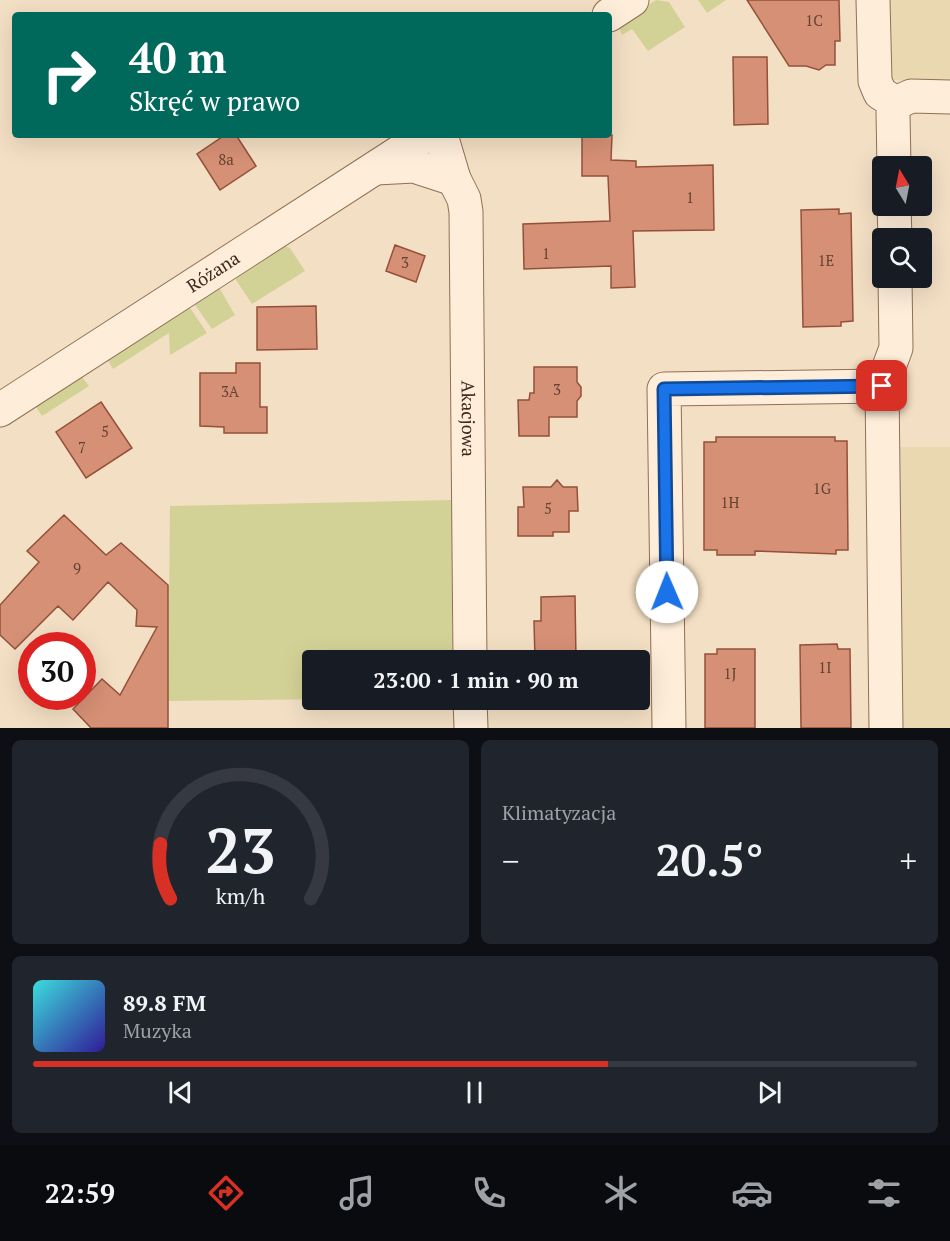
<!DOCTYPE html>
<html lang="pl">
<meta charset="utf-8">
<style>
:root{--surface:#171b24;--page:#20242c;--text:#f1f3f6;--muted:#9ea1a6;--line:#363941;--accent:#d93025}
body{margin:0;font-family:"PT Serif",serif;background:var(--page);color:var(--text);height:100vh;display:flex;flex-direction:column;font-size:22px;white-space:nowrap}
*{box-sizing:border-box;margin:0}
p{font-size:20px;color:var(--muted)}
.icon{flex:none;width:33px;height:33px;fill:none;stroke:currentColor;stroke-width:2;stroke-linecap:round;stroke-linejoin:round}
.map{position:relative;height:728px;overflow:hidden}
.panel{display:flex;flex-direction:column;gap:12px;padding:12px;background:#0d0f14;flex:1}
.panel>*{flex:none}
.top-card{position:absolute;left:12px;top:12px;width:600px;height:126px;border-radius:6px;box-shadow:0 6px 24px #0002;background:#00695c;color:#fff;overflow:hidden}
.needle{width:39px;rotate:350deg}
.tools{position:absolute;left:872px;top:156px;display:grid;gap:12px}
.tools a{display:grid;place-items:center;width:60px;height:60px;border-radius:6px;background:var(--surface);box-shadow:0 6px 24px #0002;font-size:30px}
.speed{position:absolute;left:18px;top:632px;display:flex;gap:12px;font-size:30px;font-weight:700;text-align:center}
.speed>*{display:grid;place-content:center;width:78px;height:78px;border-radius:50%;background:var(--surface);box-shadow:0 6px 24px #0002;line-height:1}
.speed .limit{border:9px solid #d22;background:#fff;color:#111}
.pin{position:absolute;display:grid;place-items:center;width:51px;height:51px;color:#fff;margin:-26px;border-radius:12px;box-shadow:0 3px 9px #0006}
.me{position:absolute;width:66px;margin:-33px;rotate:359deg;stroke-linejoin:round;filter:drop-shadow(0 0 4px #0008)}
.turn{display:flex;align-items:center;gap:21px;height:126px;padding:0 18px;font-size:27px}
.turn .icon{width:78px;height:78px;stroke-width:2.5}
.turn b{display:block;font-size:42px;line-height:51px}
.big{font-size:45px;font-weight:800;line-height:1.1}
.panel .tile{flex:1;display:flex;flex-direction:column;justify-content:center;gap:9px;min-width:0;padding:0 21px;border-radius:9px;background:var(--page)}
.panel .dial{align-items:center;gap:0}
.dial svg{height:156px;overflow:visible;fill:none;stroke:var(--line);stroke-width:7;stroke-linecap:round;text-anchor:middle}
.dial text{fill:var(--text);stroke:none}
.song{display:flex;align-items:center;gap:18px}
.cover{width:72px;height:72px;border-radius:9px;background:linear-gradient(135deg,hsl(180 70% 55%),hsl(250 70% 35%))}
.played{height:6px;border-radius:3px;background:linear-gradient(90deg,var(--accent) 65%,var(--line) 65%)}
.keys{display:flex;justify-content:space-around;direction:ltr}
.heat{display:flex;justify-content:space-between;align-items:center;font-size:33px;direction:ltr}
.panel .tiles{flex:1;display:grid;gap:12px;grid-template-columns:1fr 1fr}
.tile:last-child{grid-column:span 2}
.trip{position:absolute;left:302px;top:650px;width:348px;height:60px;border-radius:6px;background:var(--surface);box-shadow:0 6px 24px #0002;font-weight:800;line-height:60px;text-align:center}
.tabs{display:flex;height:96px;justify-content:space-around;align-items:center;background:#090b0e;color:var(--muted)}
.tabs .icon{width:42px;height:42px}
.tabs .on{color:var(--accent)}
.tabs b{font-size:27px;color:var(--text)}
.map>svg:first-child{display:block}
</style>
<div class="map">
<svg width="950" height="728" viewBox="0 0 950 728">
<rect width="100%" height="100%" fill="#f3dfc4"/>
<path fill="#ead9b0" d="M 888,0 L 950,0 L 950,81 L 890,80 Z
M 895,447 L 950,447 L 950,728 L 899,728 Z"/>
<path fill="#d3d296" d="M 656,0 L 669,2 L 685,27 L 648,51 L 632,29 L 622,35 L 618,25 Z
M 698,0 L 726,0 L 707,13 Z
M 282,245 L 290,248 L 305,271 L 252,304 L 236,280 L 237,272 Z
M 214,289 L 220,289 L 235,315 L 212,329 L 193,302 Z
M 188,305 L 207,333 L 170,355 L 169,333 L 113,369 L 107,359 Z
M 81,376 L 89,386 L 42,416 L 33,403 Z
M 453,500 L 452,660 L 312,660 L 312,699 L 329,699 L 168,701 L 170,506 Z"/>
<path fill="#d69075" stroke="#93513a" stroke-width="1.5" d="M 747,0 L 839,0 L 840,41 L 835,41 L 835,65 L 826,65 L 819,70 L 806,66 L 789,66 Z
M 733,57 L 767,57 L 768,124 L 734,125 Z
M 225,135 L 236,135 L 256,166 L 220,190 L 197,154 Z
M 582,135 L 612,135 L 611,160 L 636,161 L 636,167 L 713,165 L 714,230 L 633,231 L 635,287 L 611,288 L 611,266 L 524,269 L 523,224 L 610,221 L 608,176 L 582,176 Z
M 839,209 L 839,214 L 851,213 L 853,321 L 841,322 L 841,326 L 803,327 L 801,210 Z
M 395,245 L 425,256 L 416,282 L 386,271 Z
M 316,306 L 317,349 L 257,350 L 257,307 Z
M 236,363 L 260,363 L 260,407 L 267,407 L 267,433 L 224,433 L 224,427 L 200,426 L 200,373 L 236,373 Z
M 534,367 L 577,367 L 577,382 L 581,387 L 581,396 L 577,401 L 577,417 L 549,417 L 549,436 L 519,436 L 518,400 L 529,400 L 530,393 L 534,393 Z
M 101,402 L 132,448 L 86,478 L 56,432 Z
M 716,437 L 835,437 L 835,441 L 847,441 L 848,550 L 836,550 L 836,554 L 755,551 L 755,555 L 717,555 L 717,550 L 704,550 L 704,442 L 716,442 Z
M 557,480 L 563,487 L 577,487 L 578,511 L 569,511 L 569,532 L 553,532 L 553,536 L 518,536 L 518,507 L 524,507 L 523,487 L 551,487 Z
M 64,515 L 106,555 L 121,543 L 168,585 L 168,728 L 91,728 L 73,709 L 102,679 L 120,695 L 157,627 L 136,626 L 137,610 L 108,582 L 73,620 L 58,606 L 15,649 L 0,635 L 0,605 L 39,562 L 27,551 Z
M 575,596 L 576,660 L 535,660 L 534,621 L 541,621 L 541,597 Z
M 837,644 L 838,649 L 850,649 L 851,728 L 801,728 L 800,645 Z
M 717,649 L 755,649 L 755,728 L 705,728 L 705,654 L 717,654 Z"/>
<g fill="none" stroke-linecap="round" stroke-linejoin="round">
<defs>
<g id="street">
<path d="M 873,0 L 875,81 L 880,93 L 896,103 L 893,113 L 894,166"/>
<path d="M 609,15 L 632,0"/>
<path d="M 896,103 L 911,96 L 950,97"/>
<path id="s1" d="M 441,135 L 454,179 L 464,199 L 466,212 L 470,660"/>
<path d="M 376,168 L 414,166 L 454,179"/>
<path d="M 894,206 L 895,238"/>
<path d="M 882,386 L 886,728"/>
<path id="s2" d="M 0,410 L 426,135"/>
<path d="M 470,699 L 471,728"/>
<path d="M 669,728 L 664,389 L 882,386 L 896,348 L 895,278"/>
</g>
</defs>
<use href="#street" stroke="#916e57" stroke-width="35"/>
<use href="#street" stroke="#fdedd9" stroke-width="33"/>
</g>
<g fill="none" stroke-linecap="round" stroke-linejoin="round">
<defs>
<path id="route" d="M 667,592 L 664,389 L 882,386"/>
</defs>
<use href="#route" stroke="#114b97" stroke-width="15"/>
<use href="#route" stroke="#1a73e8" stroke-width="10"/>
</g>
<g text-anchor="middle" stroke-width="4.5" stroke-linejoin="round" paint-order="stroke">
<g font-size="15" fill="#654333">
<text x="814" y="26">1C</text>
<text x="226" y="165">8a</text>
<text x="690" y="203">1</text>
<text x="546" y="259">1</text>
<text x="826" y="266">1E</text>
<text x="405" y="268">3</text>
<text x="557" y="395">3</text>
<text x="230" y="397">3A</text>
<text x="105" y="437">5</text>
<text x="82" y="453">7</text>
<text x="822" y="494">1G</text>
<text x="730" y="508">1H</text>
<text x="548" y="514">5</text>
<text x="77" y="574">9</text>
<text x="825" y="673">1I</text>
<text x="730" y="679">1J</text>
</g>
<g font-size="18" fill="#3f291d" stroke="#faead5">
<text dy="6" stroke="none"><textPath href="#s2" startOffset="254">Różana</textPath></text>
<text dy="6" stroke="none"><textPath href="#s1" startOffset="288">Akacjowa</textPath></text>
</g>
</g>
</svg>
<div class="tools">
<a><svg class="needle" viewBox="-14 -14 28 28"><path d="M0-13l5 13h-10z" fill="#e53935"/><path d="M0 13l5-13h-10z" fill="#9ea1a6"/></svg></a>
<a><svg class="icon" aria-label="search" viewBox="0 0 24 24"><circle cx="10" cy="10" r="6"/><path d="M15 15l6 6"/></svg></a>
</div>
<div class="speed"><div class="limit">30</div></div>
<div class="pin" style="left:882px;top:386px;background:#d93025"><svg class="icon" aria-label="arrive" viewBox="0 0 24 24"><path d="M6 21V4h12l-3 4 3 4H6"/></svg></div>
<svg class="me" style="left:667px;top:592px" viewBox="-20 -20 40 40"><circle r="19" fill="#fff"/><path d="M0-13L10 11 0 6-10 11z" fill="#1a73e8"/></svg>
<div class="trip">23:00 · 1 min · 90 m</div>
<div class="top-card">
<div class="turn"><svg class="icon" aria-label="right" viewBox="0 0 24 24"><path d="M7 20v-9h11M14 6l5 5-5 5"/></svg><div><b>40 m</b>Skręć w prawo</div></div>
</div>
</div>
<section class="panel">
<div class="tiles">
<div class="tile dial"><svg viewBox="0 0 100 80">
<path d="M14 69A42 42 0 1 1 86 69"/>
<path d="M14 69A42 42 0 0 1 9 41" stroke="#d93025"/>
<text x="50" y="56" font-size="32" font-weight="700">23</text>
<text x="50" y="72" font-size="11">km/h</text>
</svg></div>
<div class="tile"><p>Klimatyzacja</p>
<div class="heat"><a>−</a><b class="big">20.5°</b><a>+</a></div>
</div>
<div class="tile">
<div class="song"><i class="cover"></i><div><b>89.8 FM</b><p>Muzyka</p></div></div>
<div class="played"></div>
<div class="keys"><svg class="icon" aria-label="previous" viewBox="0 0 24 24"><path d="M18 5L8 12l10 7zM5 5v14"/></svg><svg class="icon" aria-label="pause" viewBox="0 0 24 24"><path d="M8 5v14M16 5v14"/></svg><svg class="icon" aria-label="next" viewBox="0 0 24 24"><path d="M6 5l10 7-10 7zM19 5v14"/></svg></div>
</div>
</div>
</section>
<nav class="tabs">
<b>22:59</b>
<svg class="icon on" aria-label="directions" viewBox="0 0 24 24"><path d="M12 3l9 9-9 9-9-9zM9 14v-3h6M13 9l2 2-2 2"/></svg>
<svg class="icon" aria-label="music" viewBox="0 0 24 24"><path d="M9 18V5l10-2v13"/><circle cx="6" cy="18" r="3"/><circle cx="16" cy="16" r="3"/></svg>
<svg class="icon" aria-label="phone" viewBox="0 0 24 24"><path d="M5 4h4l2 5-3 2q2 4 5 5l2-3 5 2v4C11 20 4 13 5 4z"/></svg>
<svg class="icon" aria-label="climate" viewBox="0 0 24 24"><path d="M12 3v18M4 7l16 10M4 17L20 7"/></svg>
<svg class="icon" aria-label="car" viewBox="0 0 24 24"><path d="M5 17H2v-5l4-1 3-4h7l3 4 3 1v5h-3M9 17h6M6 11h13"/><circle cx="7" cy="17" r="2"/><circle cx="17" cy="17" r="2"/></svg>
<svg class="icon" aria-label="filters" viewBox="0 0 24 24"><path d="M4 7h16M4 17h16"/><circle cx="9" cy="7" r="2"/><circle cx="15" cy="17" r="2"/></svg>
</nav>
